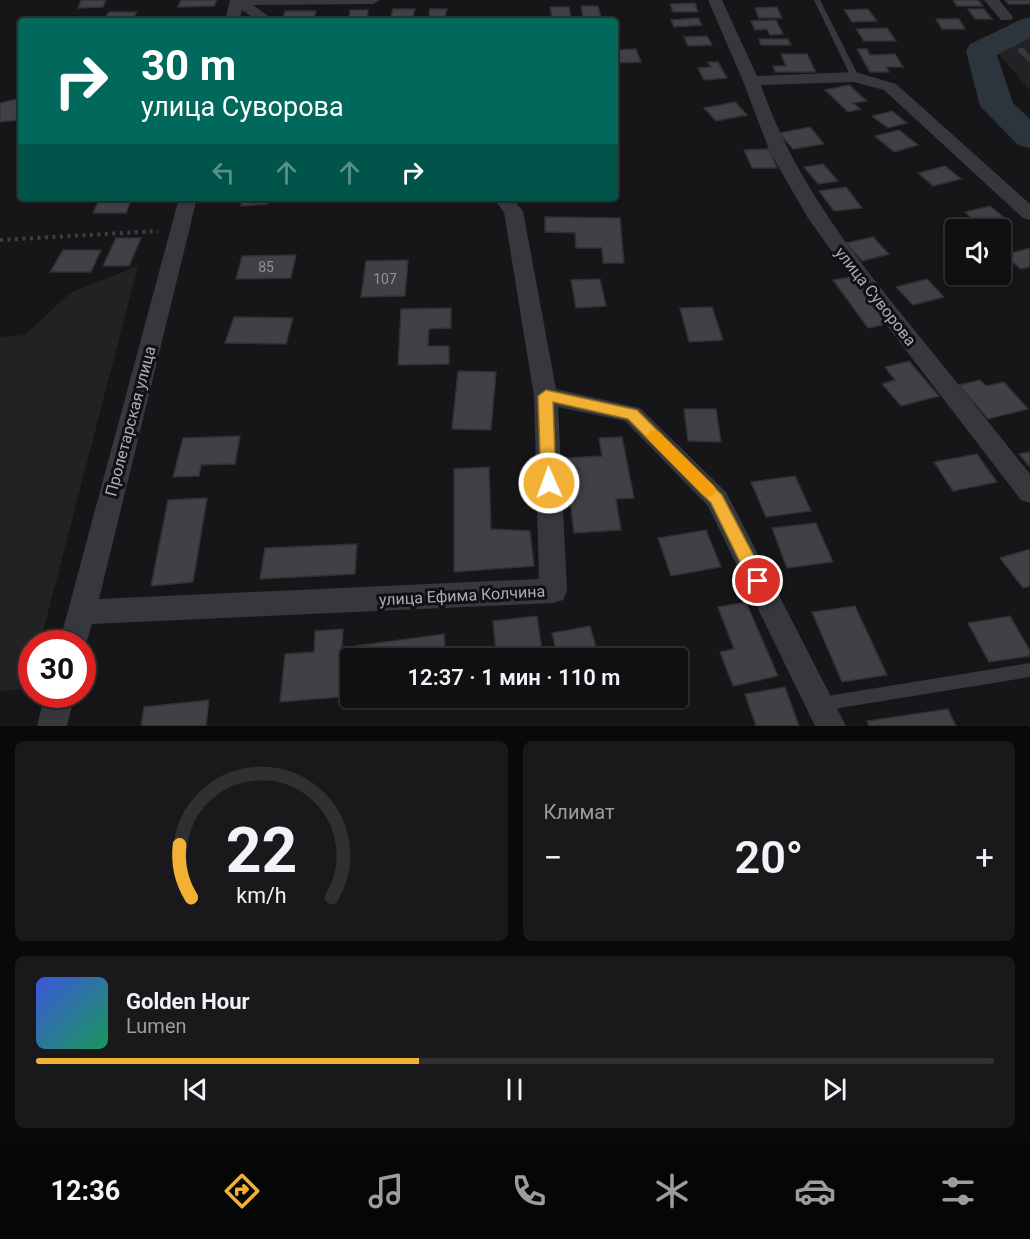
<!DOCTYPE html>
<html lang="ru">
<meta charset="utf-8">
<style>
:root{--surface:#101012;--page:#19191b;--text:#f1f3f6;--muted:#9c9d9f;--line:#303032;--accent:#f2b134}
body{margin:0;font-family:Roboto,sans-serif;background:var(--page);color:var(--text);height:100vh;display:flex;flex-direction:column;font-size:22px;white-space:nowrap}
*{box-sizing:border-box;margin:0}
p{font-size:20px;color:var(--muted)}
.icon{flex:none;width:33px;height:33px;fill:none;stroke:currentColor;stroke-width:2;stroke-linecap:round;stroke-linejoin:round}
.map{position:relative;height:726px;overflow:hidden}
.side{display:flex;flex-direction:column;gap:15px;padding:15px;background:#09090a;flex:1}
.side>*{flex:none}
.top-card{position:absolute;left:18px;top:18px;width:600px;height:183px;border-radius:6px;box-shadow:0 2px 4px #0004,0 0 0 2px var(--line);background:#00695c;color:#fff;overflow:hidden}
.buttons{position:absolute;left:945px;top:219px;display:grid;gap:12px}
.buttons a{display:grid;place-items:center;width:66px;height:66px;border-radius:6px;background:var(--surface);box-shadow:0 2px 4px #0004,0 0 0 2px var(--line);font-size:30px}
.speed{position:absolute;left:18px;top:630px;display:flex;gap:12px;font-size:30px;font-weight:700;text-align:center}
.speed>*{display:grid;place-content:center;width:78px;height:78px;border-radius:50%;background:var(--surface);box-shadow:0 2px 4px #0004,0 0 0 2px var(--line);line-height:1}
.speed .limit{border:9px solid #d22;background:#fff;color:#111}
.pin{position:absolute;display:grid;place-items:center;width:51px;height:51px;color:#fff;margin:-26px;border:3px solid #fff;border-radius:50%;box-shadow:0 2px 6px #0007}
.me{position:absolute;width:66px;margin:-33px;rotate:358deg;stroke-linejoin:round;filter:drop-shadow(0 0 4px #0008)}
.turn{display:flex;align-items:center;gap:21px;height:126px;padding:0 24px;font-size:27px}
.turn .icon{width:78px;height:78px;stroke-width:2.5}
.turn b{display:block;font-size:42px;line-height:51px}
.lanes{display:flex;align-items:center;height:57px;padding:0 24px;background:#0003;justify-content:center;gap:30px;direction:ltr}
.lanes .off{opacity:.35}
.big{font-size:45px;font-weight:600;line-height:1.1}
.side .tile{flex:1;display:flex;flex-direction:column;justify-content:center;gap:9px;min-width:0;padding:0 21px;border-radius:9px;background:var(--page)}
.side .dial{align-items:center;gap:0}
.dial svg{height:156px;overflow:visible;fill:none;stroke:var(--line);stroke-width:7;stroke-linecap:round;text-anchor:middle}
.dial text{fill:var(--text);stroke:none}
.song{display:flex;align-items:center;gap:18px}
.cover{width:72px;height:72px;border-radius:9px;background:linear-gradient(135deg,hsl(230 70% 55%),hsl(150 70% 35%))}
.played{height:6px;border-radius:3px;background:linear-gradient(90deg,var(--accent) 40%,var(--line) 40%)}
.keys{display:flex;justify-content:space-around;direction:ltr}
.heat{display:flex;justify-content:space-between;align-items:center;font-size:33px;direction:ltr}
.side .tiles{flex:1;display:grid;gap:15px;grid-template-columns:1fr 1fr}
.tile:last-child{grid-column:span 2}
.trip{position:absolute;left:340px;top:648px;width:348px;height:60px;border-radius:6px;background:var(--surface);box-shadow:0 2px 4px #0004,0 0 0 2px var(--line);font-weight:600;line-height:60px;text-align:center}
.dock{display:flex;height:96px;justify-content:space-around;align-items:center;background:#060607;color:var(--muted)}
.dock .icon{width:42px;height:42px}
.dock .current{color:var(--accent)}
.dock b{font-size:27px;color:var(--text)}
.map>svg:first-child{display:block}
</style>
<div class="map">
<svg width="1030" height="726" viewBox="0 0 1030 726">
<rect width="100%" height="100%" fill="#161618"/>
<path fill="#222225" d="M 1030,35 L 1030,91 L 997,52 Z
M 138,266 L 40,643 L 32,644 L 31,678 L 29,689 L 0,691 L 0,337 L 25,335 L 70,293 Z"/>
<g fill="none" stroke-linecap="round" stroke-linejoin="round">
<path fill="#2c353c" fill-rule="evenodd" d="M 1030,17 L 1030,38 L 997,55 L 1013,103 L 1030,119 L 1030,148 L 1018,145 L 980,106 L 966,51 L 970,44 L 1020,20 Z"/>
</g>
<path fill="#404145" stroke="#303034" stroke-width="1.5" d="M 81,0 L 106,0 L 103,7 L 78,8 Z
M 181,0 L 217,0 L 214,6 L 178,7 Z
M 953,0 L 978,0 L 983,6 L 957,6 Z
M 1005,0 L 1030,0 L 1030,4 L 1008,4 Z
M 695,3 L 698,12 L 673,12 L 670,4 Z
M 581,6 L 598,6 L 601,18 L 583,18 Z
M 550,7 L 569,7 L 571,18 L 552,18 Z
M 777,7 L 782,18 L 759,18 L 755,8 Z
M 393,9 L 415,9 L 412,19 L 390,19 Z
M 430,9 L 447,9 L 445,17 L 429,17 Z
M 868,9 L 877,21 L 852,22 L 844,10 Z
M 968,9 L 984,9 L 992,19 L 975,19 Z
M 350,10 L 368,10 L 367,21 L 349,21 Z
M 285,11 L 316,11 L 313,21 L 282,21 Z
M 109,12 L 137,12 L 131,21 L 103,21 Z
M 698,18 L 702,25 L 674,27 L 671,20 Z
M 936,19 L 959,19 L 965,29 L 942,29 Z
M 776,20 L 783,34 L 770,35 L 767,29 L 755,30 L 751,21 Z
M 887,28 L 896,41 L 864,41 L 856,29 Z
M 707,36 L 712,45 L 688,46 L 684,37 Z
M 759,39 L 788,39 L 791,45 L 761,45 Z
M 636,49 L 641,62 L 615,63 L 615,50 Z
M 857,49 L 867,49 L 870,55 L 895,54 L 903,67 L 886,67 L 889,72 L 870,72 Z
M 781,54 L 807,54 L 816,72 L 775,72 L 773,66 L 786,66 Z
M 708,62 L 718,62 L 727,78 L 704,80 L 698,68 L 711,67 Z
M 849,85 L 867,101 L 853,103 L 860,109 L 848,112 L 825,90 Z
M 21,98 L 18,120 L 0,122 L 0,103 Z
M 735,102 L 747,115 L 716,121 L 704,108 Z
M 892,111 L 907,123 L 888,128 L 872,116 Z
M 810,127 L 824,144 L 793,149 L 779,133 Z
M 899,130 L 918,145 L 894,152 L 875,136 Z
M 769,149 L 777,168 L 752,168 L 744,150 Z
M 823,164 L 838,181 L 818,184 L 804,167 Z
M 945,166 L 961,179 L 933,186 L 918,173 Z
M 846,187 L 862,208 L 834,211 L 819,191 Z
M 100,198 L 132,198 L 126,213 L 93,213 Z
M 242,198 L 269,198 L 268,204 L 241,206 Z
M 990,206 L 1007,220 L 981,227 L 965,212 Z
M 545,217 L 620,218 L 624,263 L 603,263 L 602,248 L 576,248 L 575,233 L 545,232 Z
M 873,237 L 889,254 L 862,261 L 846,243 Z
M 116,238 L 141,238 L 129,266 L 103,266 Z
M 1030,248 L 1030,267 L 1021,269 L 1004,255 Z
M 63,250 L 101,250 L 91,272 L 50,272 Z
M 296,255 L 291,278 L 236,279 L 242,256 Z
M 408,260 L 405,296 L 361,297 L 366,261 Z
M 852,277 L 888,324 L 868,328 L 833,280 Z
M 600,279 L 606,306 L 576,308 L 571,280 Z
M 927,279 L 944,297 L 913,305 L 896,287 Z
M 712,307 L 723,340 L 689,342 L 680,308 Z
M 451,308 L 451,328 L 429,329 L 428,346 L 449,346 L 449,364 L 398,365 L 401,309 Z
M 234,317 L 293,318 L 286,344 L 225,343 Z
M 909,361 L 939,396 L 901,406 L 882,384 L 895,380 L 885,367 Z
M 458,371 L 496,372 L 491,430 L 452,429 Z
M 980,380 L 986,386 L 1004,382 L 1028,409 L 988,419 L 959,385 Z
M 684,409 L 716,409 L 721,442 L 688,441 Z
M 240,436 L 235,464 L 201,465 L 199,476 L 173,477 L 183,438 Z
M 622,437 L 634,498 L 616,499 L 621,530 L 574,533 L 565,458 L 602,456 L 599,438 Z
M 1030,452 L 1030,467 L 1019,454 Z
M 977,454 L 997,482 L 953,491 L 934,462 Z
M 489,467 L 491,529 L 530,531 L 534,566 L 454,572 L 454,469 Z
M 795,476 L 811,511 L 766,517 L 751,482 Z
M 207,498 L 193,582 L 151,586 L 168,500 Z
M 816,523 L 833,562 L 787,568 L 772,528 Z
M 706,530 L 721,567 L 671,576 L 658,538 Z
M 357,544 L 355,574 L 260,579 L 265,548 Z
M 1030,549 L 1030,586 L 1023,588 L 1000,558 Z
M 746,602 L 778,676 L 733,686 L 720,652 L 734,649 L 718,607 Z
M 855,606 L 887,675 L 842,682 L 812,612 Z
M 537,616 L 543,658 L 526,658 L 525,650 L 496,653 L 493,621 Z
M 1010,616 L 1030,651 L 1030,656 L 989,662 L 968,623 Z
M 590,626 L 599,658 L 558,658 L 552,633 Z
M 343,629 L 339,697 L 280,702 L 285,654 L 314,652 L 315,631 Z
M 444,634 L 446,658 L 356,658 L 356,646 Z
M 785,687 L 799,726 L 756,726 L 745,694 Z
M 209,700 L 206,726 L 141,726 L 144,707 Z
M 948,709 L 956,726 L 869,726 L 867,721 Z"/>
<g fill="none" stroke-linecap="round" stroke-linejoin="round">
<path stroke="#3d3f44" stroke-width="4" stroke-dasharray="3 4.5" stroke-linecap="butt" d="M 0,240 L 158,231"/>
<path fill="#37383d" fill-rule="evenodd" d="M 814,0 L 820,0 L 859,77 L 858,79 L 851,77 Z
M 1018,48 L 1024,48 L 1030,56 L 1030,62 L 1018,52 Z
M 1030,663 L 1030,677 L 821,711 L 816,709 L 814,704 L 816,699 L 821,697 Z"/>
<path fill="#37383d" fill-rule="evenodd" d="M 230,0 L 380,0 L 373,4 L 253,5 L 275,21 L 258,21 L 242,10 L 239,21 L 225,21 Z
M 708,0 L 722,0 L 757,76 L 855,72 L 896,84 L 1030,204 L 1030,220 L 1023,218 L 884,90 L 854,82 L 761,85 C 795,184 859,262 924,342 C 960,386 995,430 1030,474 L 1030,503 L 1021,500 L 855,284 L 808,218 L 770,152 L 743,81 Z
M 984,0 L 999,0 L 1013,17 L 1011,20 L 1001,20 Z
M 179,198 L 197,198 L 99,599 L 539,579 L 534,396 L 504,212 L 493,198 L 512,198 L 523,211 L 556,389 L 640,408 L 726,492 L 846,726 L 815,726 L 708,506 L 625,421 L 558,407 L 567,591 L 563,600 L 553,603 L 92,624 L 83,653 L 82,644 L 59,644 Z
M 45,694 L 75,694 L 67,726 L 37,726 Z"/>
</g>
<path fill="#f2b134" stroke="#9d7322" stroke-width="1.5" d="M 546,390 L 637,410 L 722,495 L 767,581 L 764,586 L 758,589 L 752,586 L 711,503 L 628,419 L 553,402 L 556,483 L 554,487 L 549,489 L 543,487 L 541,483 L 538,396 Z"/>
<path fill="#f59e0b" d="M 654,430 L 659,432 L 714,486 L 716,491 L 714,495 L 708,497 L 703,495 L 649,440 L 646,436 L 649,432 Z"/>
<g text-anchor="middle" stroke-width="6" stroke-linejoin="round" paint-order="stroke">
<g font-size="14" fill="#8e929b">
<text x="266" y="272">85</text>
<text x="385" y="284">107</text>
</g>
<g font-size="16" fill="#a8adb8" stroke="#111113">
<text transform="translate(876 296) rotate(52)" y="6">улица Суворова</text>
<text transform="translate(130 421) rotate(-75)" y="6">Пролетарская улица</text>
<text transform="translate(462 595) rotate(-3)" y="6">улица Ефима Колчина</text>
</g>
</g>
</svg>
<div class="buttons">
<a><svg class="icon" aria-label="sound" viewBox="0 0 24 24"><path d="M4 9h4l5-4v14l-5-4H4zM17 9q2 3 0 6"/></svg></a>
</div>
<div class="speed"><div class="limit">30</div></div>
<div class="pin" style="left:758px;top:581px;background:#d93025"><svg class="icon" aria-label="arrive" viewBox="0 0 24 24"><path d="M6 21V4h12l-3 4 3 4H6"/></svg></div>
<svg class="me" style="left:549px;top:483px" viewBox="-20 -20 40 40"><circle r="17" fill="#f2b134" stroke="#fff" stroke-width="3"/><path d="M0-11L8 9 0 5-8 9z" fill="#fff"/></svg>
<div class="trip">12:37 · 1 мин · 110 m</div>
<div class="top-card">
<div class="turn"><svg class="icon" aria-label="right" viewBox="0 0 24 24"><path d="M7 20v-9h11M14 6l5 5-5 5"/></svg><div><b>30 m</b>улица Суворова</div></div>
<div class="lanes"><svg class="icon off" aria-label="left" viewBox="0 0 24 24"><path d="M17 20v-9H6M10 6l-5 5 5 5"/></svg><svg class="icon off" aria-label="ahead" viewBox="0 0 24 24"><path d="M12 20V5M6 11l6-6 6 6"/></svg><svg class="icon off" aria-label="ahead" viewBox="0 0 24 24"><path d="M12 20V5M6 11l6-6 6 6"/></svg><svg class="icon" aria-label="right" viewBox="0 0 24 24"><path d="M7 20v-9h11M14 6l5 5-5 5"/></svg></div>
</div>
</div>
<section class="side">
<div class="tiles">
<div class="tile dial"><svg viewBox="0 0 100 80">
<path d="M14 69A42 42 0 1 1 86 69"/>
<path d="M14 69A42 42 0 0 1 8 42" stroke="#f2b134"/>
<text x="50" y="56" font-size="32" font-weight="700">22</text>
<text x="50" y="72" font-size="11">km/h</text>
</svg></div>
<div class="tile"><p>Климат</p>
<div class="heat"><a>−</a><b class="big">20°</b><a>+</a></div>
</div>
<div class="tile">
<div class="song"><i class="cover"></i><div><b>Golden Hour</b><p>Lumen</p></div></div>
<div class="played"></div>
<div class="keys"><svg class="icon" aria-label="previous" viewBox="0 0 24 24"><path d="M18 5L8 12l10 7zM5 5v14"/></svg><svg class="icon" aria-label="pause" viewBox="0 0 24 24"><path d="M8 5v14M16 5v14"/></svg><svg class="icon" aria-label="next" viewBox="0 0 24 24"><path d="M6 5l10 7-10 7zM19 5v14"/></svg></div>
</div>
</div>
</section>
<nav class="dock">
<b>12:36</b>
<svg class="icon current" aria-label="directions" viewBox="0 0 24 24"><path d="M12 3l9 9-9 9-9-9zM9 14v-3h6M13 9l2 2-2 2"/></svg>
<svg class="icon" aria-label="music" viewBox="0 0 24 24"><path d="M9 18V5l10-2v13"/><circle cx="6" cy="18" r="3"/><circle cx="16" cy="16" r="3"/></svg>
<svg class="icon" aria-label="phone" viewBox="0 0 24 24"><path d="M5 4h4l2 5-3 2q2 4 5 5l2-3 5 2v4C11 20 4 13 5 4z"/></svg>
<svg class="icon" aria-label="climate" viewBox="0 0 24 24"><path d="M12 3v18M4 7l16 10M4 17L20 7"/></svg>
<svg class="icon" aria-label="car" viewBox="0 0 24 24"><path d="M5 17H2v-5l4-1 3-4h7l3 4 3 1v5h-3M9 17h6M6 11h13"/><circle cx="7" cy="17" r="2"/><circle cx="17" cy="17" r="2"/></svg>
<svg class="icon" aria-label="filters" viewBox="0 0 24 24"><path d="M4 7h16M4 17h16"/><circle cx="9" cy="7" r="2"/><circle cx="15" cy="17" r="2"/></svg>
</nav>
